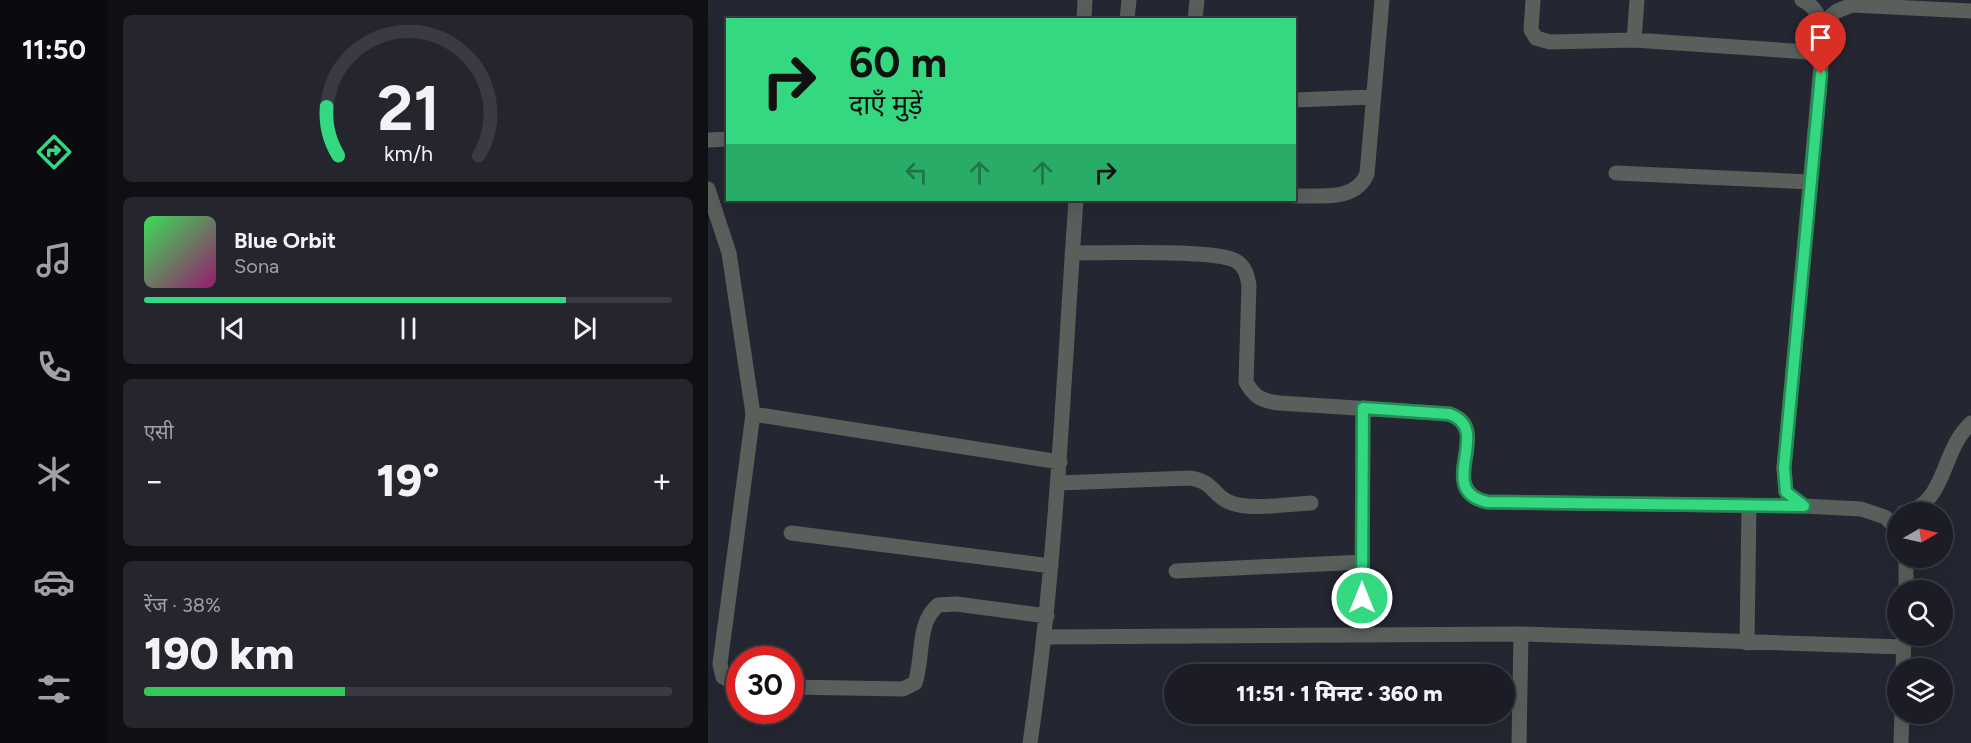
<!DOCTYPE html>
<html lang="hi">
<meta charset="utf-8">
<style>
:root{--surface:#1b1c25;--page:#24252d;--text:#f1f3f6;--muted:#a0a1a7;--line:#393a42;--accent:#34d881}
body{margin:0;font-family:Figtree,"Noto Sans Devanagari",sans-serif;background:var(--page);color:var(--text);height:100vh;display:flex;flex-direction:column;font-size:22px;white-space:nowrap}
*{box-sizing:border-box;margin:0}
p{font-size:20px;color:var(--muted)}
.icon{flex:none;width:33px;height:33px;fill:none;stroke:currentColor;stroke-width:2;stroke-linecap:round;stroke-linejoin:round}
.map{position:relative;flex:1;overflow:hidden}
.panel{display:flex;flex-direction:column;gap:15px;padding:15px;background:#0f0f14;width:600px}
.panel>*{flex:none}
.guide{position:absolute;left:18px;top:18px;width:570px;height:183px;border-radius:0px;box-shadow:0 6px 24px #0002,0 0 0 2px var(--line);background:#34d881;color:#111;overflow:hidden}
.needle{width:39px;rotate:81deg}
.fabs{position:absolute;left:1179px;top:502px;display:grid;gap:12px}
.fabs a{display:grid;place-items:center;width:66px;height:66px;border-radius:50%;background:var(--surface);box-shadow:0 6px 24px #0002,0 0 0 2px var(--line);font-size:30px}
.speed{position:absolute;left:18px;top:646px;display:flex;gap:12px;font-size:30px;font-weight:700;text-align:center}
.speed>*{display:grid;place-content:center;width:78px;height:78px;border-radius:50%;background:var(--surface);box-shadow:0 6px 24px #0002,0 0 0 2px var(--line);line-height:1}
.speed .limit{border:9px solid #d22;background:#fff;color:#111}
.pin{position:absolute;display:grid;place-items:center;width:51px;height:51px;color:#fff;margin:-62px -26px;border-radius:50% 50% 50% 0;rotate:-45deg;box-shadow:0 0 6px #0007}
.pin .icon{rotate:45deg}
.me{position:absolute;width:66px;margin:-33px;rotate:0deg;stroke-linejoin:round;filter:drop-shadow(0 0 4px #0008)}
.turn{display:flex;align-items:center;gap:21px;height:126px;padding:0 24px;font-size:27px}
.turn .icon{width:78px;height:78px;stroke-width:2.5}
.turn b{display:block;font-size:42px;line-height:51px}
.lanes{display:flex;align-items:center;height:57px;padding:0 24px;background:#0003;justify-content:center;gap:30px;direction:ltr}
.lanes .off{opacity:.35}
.big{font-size:45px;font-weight:800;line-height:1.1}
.panel .card{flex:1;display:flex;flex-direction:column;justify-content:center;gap:9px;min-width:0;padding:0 21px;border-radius:9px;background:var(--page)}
.panel .dial{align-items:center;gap:0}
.dial svg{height:156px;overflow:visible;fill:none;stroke:var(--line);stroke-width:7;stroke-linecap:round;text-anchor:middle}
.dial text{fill:var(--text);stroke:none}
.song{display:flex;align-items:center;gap:18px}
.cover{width:72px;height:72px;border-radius:9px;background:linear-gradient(135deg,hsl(130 70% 55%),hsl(320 70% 35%))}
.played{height:6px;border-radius:3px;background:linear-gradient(90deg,var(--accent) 80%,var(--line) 80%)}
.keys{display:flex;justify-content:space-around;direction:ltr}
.heat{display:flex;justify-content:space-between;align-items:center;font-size:33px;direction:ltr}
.charge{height:9px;border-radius:4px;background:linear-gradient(90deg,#34c759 38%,var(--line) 0)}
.trip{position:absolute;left:456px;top:664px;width:351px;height:60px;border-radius:30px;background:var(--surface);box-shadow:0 6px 24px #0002,0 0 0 2px var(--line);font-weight:800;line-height:60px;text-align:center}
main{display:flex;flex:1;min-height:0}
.dock{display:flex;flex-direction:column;width:108px;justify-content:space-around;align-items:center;background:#0b0b0f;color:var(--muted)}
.dock .icon{width:42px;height:42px}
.dock .selected{color:var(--accent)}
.dock b{font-size:27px;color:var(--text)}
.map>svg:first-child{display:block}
</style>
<main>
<nav class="dock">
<b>11:50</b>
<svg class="icon selected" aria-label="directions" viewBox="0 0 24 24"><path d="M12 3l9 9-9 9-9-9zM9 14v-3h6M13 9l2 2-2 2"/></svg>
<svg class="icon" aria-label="music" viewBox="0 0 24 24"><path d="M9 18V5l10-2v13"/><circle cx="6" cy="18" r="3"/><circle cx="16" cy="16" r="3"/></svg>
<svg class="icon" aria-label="phone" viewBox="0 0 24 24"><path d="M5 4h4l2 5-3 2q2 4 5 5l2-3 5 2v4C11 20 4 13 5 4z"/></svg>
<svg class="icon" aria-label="climate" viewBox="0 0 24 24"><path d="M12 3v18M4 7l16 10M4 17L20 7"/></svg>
<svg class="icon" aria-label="car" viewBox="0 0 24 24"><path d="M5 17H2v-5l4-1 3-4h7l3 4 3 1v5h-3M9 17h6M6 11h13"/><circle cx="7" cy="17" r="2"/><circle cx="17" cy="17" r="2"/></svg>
<svg class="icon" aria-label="filters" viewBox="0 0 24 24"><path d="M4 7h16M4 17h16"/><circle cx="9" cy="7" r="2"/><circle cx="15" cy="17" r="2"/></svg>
</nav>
<section class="panel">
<div class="card dial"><svg viewBox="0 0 100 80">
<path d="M14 69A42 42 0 1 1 86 69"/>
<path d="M14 69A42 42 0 0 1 8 44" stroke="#34d881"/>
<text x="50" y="56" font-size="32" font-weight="700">21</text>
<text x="50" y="72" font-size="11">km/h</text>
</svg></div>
<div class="card">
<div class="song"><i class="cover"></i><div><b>Blue Orbit</b><p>Sona</p></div></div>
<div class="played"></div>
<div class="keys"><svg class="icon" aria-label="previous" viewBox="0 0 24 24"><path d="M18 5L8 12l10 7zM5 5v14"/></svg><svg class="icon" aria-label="pause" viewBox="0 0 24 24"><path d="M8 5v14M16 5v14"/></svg><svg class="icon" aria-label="next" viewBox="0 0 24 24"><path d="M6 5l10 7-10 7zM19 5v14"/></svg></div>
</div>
<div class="card"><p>एसी</p>
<div class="heat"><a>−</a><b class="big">19°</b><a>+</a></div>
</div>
<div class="card"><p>रेंज · 38%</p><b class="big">190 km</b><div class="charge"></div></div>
</section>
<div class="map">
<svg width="1263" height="743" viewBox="0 0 1263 743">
<rect width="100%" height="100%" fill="#242631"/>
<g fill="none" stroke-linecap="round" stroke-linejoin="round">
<path stroke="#595f5a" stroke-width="15" d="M 825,0 L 823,30 L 828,38 L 842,42 L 926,40 L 1115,53
M 1094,0 C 1112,8 1114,25 1115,43 L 1076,468 L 1078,492 L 1096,506 L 1153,509 L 1177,517 L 1190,530
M 376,20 L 377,0
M 419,20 L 421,0
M 487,20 L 489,0
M 1114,23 L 1129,11 L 1144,5 L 1263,11
M 926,40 L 929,0
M 586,100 L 665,97
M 0,140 L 20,139
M 908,173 L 1102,182
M 0,189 L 21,253 L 45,414 L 12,664 L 15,677 L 32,685
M 586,196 C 612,195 647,202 659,174 L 674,0
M 364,253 C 394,253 508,249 528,261 C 537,266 539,275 541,285 L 538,382 C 546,397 554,401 571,403 L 741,414 C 788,428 725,489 779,502 L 1096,506
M 45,414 L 352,462
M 350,483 L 482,478 C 507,482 503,494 521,502 C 540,511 581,504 603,503
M 1195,513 C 1239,505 1232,451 1263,423
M 83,533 L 343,566
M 468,571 L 654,562
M 1198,591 L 1198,558
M 654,635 L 655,408
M 338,637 L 813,634 L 1195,647
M 1039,643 L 1041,506
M 1195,669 L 1196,636
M 82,687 L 195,689 L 207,683 C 216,657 208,624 230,605 L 248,604 L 339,616
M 322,743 C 349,563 355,381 368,200
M 811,743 L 813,634
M 1193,743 L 1194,714"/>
</g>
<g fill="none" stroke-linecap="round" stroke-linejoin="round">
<defs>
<path id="route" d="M 654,598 L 655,408 L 741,414 C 787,429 725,490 779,502 L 1096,506 L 1078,492 L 1076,468 L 1113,74"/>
</defs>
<use href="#route" stroke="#228c54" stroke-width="15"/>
<use href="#route" stroke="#34d881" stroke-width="10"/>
</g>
</svg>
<div class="fabs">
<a><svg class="needle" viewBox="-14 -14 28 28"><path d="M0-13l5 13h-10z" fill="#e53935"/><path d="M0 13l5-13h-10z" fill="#a0a1a7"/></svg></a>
<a><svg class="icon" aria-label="search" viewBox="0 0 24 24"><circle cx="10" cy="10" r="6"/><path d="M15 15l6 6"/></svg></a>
<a><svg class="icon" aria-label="layers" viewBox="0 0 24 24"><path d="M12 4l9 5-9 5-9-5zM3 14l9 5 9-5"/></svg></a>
</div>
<div class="speed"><div class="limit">30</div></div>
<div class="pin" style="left:1113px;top:74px;background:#d93025"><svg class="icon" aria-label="arrive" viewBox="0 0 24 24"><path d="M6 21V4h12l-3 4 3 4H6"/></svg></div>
<svg class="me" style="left:654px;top:598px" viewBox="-20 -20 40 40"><circle r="17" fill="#34d881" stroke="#fff" stroke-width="3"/><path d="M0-11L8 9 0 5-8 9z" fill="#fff"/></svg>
<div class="trip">11:51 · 1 मिनट · 360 m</div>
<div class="guide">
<div class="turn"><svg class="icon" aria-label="right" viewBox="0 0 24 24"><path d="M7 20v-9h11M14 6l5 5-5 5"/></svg><div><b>60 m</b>दाएँ मुड़ें</div></div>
<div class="lanes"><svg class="icon off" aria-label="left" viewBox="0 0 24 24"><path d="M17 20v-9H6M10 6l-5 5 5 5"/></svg><svg class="icon off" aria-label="ahead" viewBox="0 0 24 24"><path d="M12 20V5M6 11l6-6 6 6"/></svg><svg class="icon off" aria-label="ahead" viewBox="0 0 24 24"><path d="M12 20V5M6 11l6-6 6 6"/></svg><svg class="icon" aria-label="right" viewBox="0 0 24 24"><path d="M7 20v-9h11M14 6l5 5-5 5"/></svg></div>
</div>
</div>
</main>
